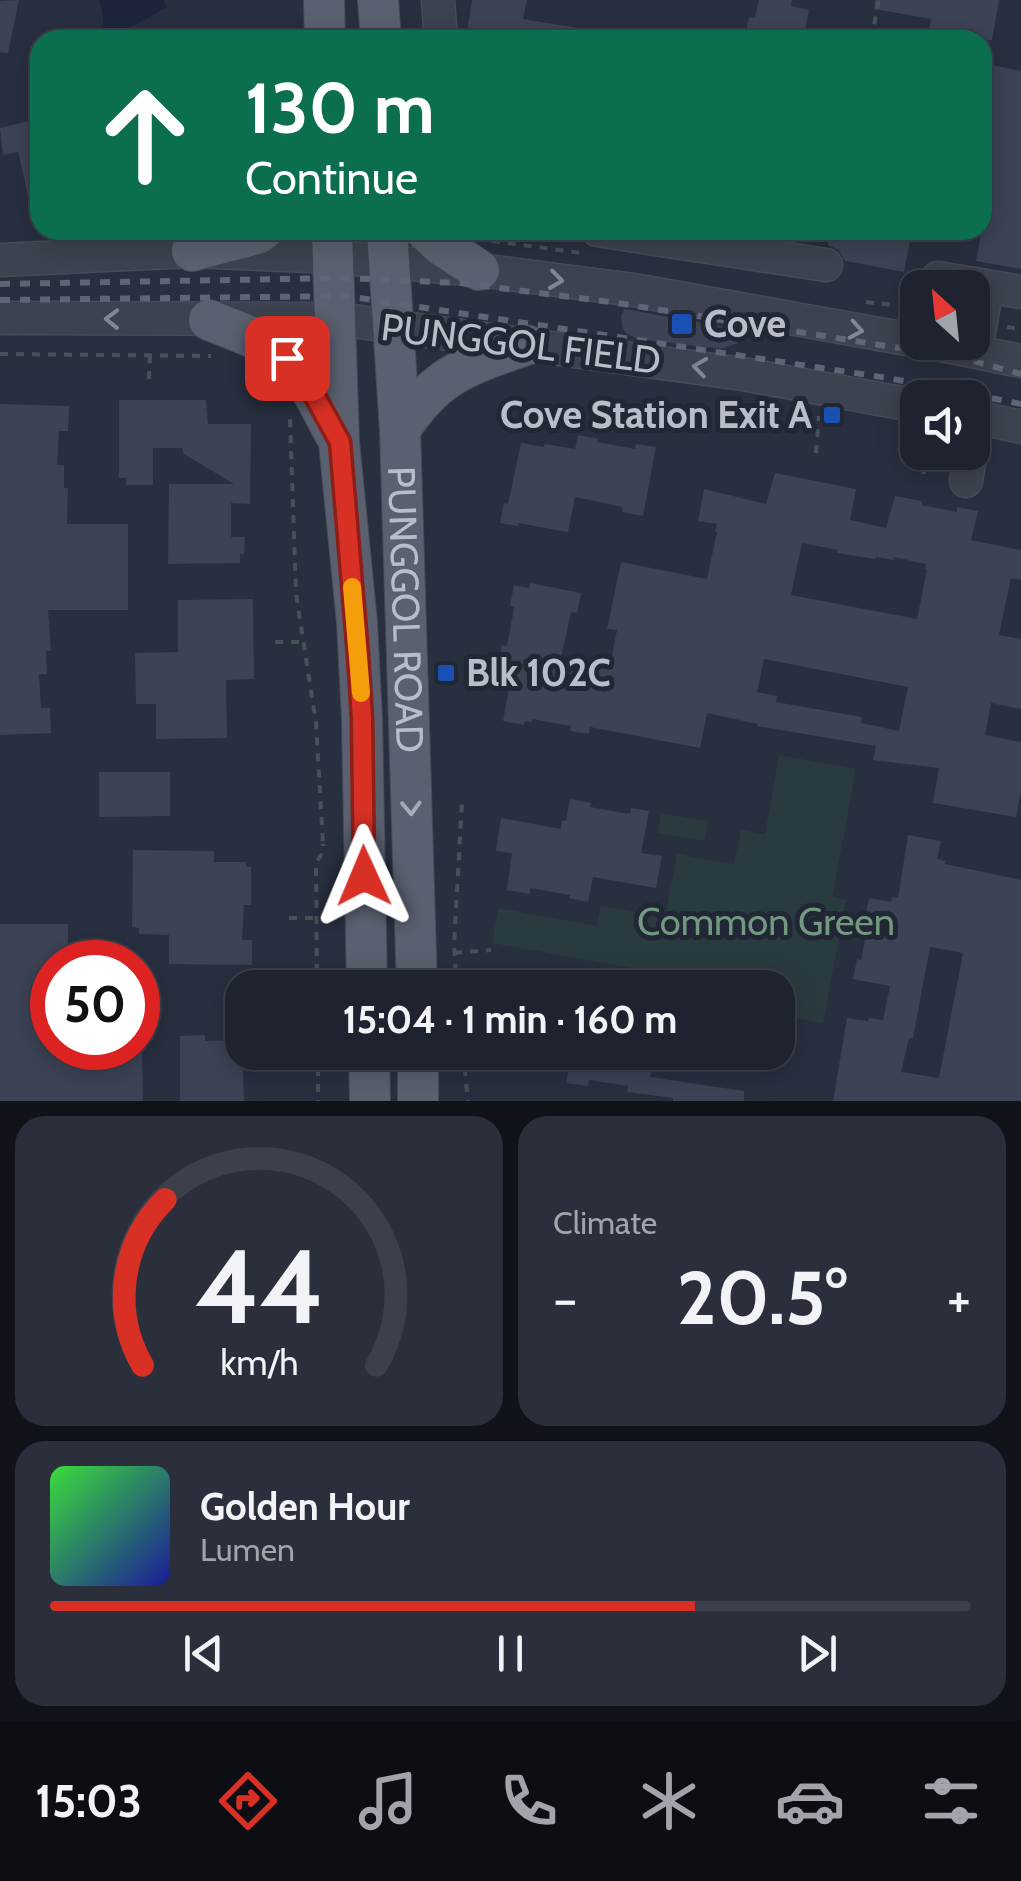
<!DOCTYPE html>
<meta charset="utf-8">
<style>
:root{--surface:#1e232f;--page:#2b2f3b;--text:#f1f3f6;--muted:#a1a4aa;--line:#3c404b;--accent:#d93025}
body{margin:0;font-family:Cabin,sans-serif;background:var(--page);color:var(--text);height:100vh;display:flex;flex-direction:column;font-size:38px;white-space:nowrap}
*{box-sizing:border-box;margin:0}
p{font-size:32px;color:var(--muted)}
.icon{flex:none;width:55px;height:55px;fill:none;stroke:currentColor;stroke-width:2;stroke-linecap:round;stroke-linejoin:round}
.map{position:relative;height:1101px;overflow:hidden}
.sheet{display:flex;flex-direction:column;gap:15px;padding:15px;background:#10131a;flex:1}
.sheet>*{flex:none}
.banner{position:absolute;left:30px;top:30px;width:962px;height:210px;border-radius:30px;box-shadow:0 5px 25px #0003,0 0 0 2px var(--line);background:#0b6e4f;color:#fff;overflow:hidden}
.needle{width:65px;rotate:333deg}
.fabs{position:absolute;left:900px;top:270px;display:grid;gap:20px}
.fabs a{display:grid;place-items:center;width:90px;height:90px;border-radius:20px;background:var(--surface);box-shadow:0 5px 25px #0003,0 0 0 2px var(--line);font-size:50px}
.speed{position:absolute;left:30px;top:940px;display:flex;gap:20px;font-size:50px;font-weight:700;text-align:center}
.speed>*{display:grid;place-content:center;width:130px;height:130px;border-radius:50%;background:var(--surface);box-shadow:0 5px 25px #0003,0 0 0 2px var(--line);line-height:1}
.speed .limit{border:15px solid #d22;background:#fff;color:#111}
.pin{position:absolute;display:grid;place-items:center;width:85px;height:85px;color:#fff;margin:-42px;border-radius:20px;box-shadow:0 5px 15px #0006}
.me{position:absolute;width:110px;margin:-55px;rotate:359deg;stroke-linejoin:round;filter:drop-shadow(0 0 8px #0008)}
.turn{display:flex;align-items:center;gap:35px;height:210px;padding:0 50px;font-size:45px}
.turn .icon{width:130px;height:130px;stroke-width:2.5}
.turn b{display:block;font-size:70px;line-height:85px}
.big{font-size:75px;font-weight:800;line-height:1.1}
.sheet .widget{flex:1;display:flex;flex-direction:column;justify-content:center;gap:15px;min-width:0;padding:0 35px;border-radius:30px;background:var(--page)}
.sheet .dial{align-items:center;gap:0}
.dial svg{height:260px;overflow:visible;fill:none;stroke:var(--line);stroke-width:7;stroke-linecap:round;text-anchor:middle}
.dial text{fill:var(--text);stroke:none}
.song{display:flex;align-items:center;gap:30px}
.cover{width:120px;height:120px;border-radius:15px;background:linear-gradient(135deg,hsl(120 70% 55%),hsl(240 70% 35%))}
.played{height:10px;border-radius:5px;background:linear-gradient(90deg,var(--accent) 70%,var(--line) 70%)}
.keys{display:flex;justify-content:space-around;direction:ltr}
.heat{display:flex;justify-content:space-between;align-items:center;font-size:55px;direction:ltr}
.sheet .tiles{flex:1;display:grid;gap:15px;grid-template-columns:1fr 1fr}
.widget:last-child{grid-column:span 2}
.trip{position:absolute;left:225px;top:970px;width:570px;height:100px;border-radius:30px;background:var(--surface);box-shadow:0 5px 25px #0003,0 0 0 2px var(--line);font-weight:800;line-height:100px;text-align:center}
.menu{display:flex;height:160px;justify-content:space-around;align-items:center;background:#0c0e13;color:var(--muted)}
.menu .icon{width:70px;height:70px}
.menu .active{color:var(--accent)}
.menu b{font-size:45px;color:var(--text)}
.map>svg:first-child{display:block}
</style>
<div class="map">
<svg width="1021" height="1101" viewBox="0 0 1021 1101">
<rect width="100%" height="100%" fill="#282f3f"/>
<path fill="#2a3b40" d="M 779,755 L 856,769 L 832,897 L 846,900 L 823,1023 L 778,1015 L 778,988 L 628,987 L 631,968 L 492,943 L 498,908 L 596,926 L 601,906 L 665,917 L 677,854 L 734,864 L 741,830 L 765,834 Z
M 661,813 L 708,821 L 704,841 L 657,833 Z"/>
<path fill="#1c253c" d="M 99,0 L 164,0 L 167,7 L 137,24 L 104,37 L 103,16 Z"/>
<path fill="#3b4355" fill-rule="evenodd" d="M 19,0 L 8,53 L 0,52 L 0,1 Z
M 472,0 L 527,0 L 523,19 L 592,30 L 592,40 L 466,40 Z
M 759,0 L 792,0 L 791,6 L 809,10 L 803,40 L 744,40 L 749,17 L 755,18 Z
M 875,0 L 999,0 L 992,40 L 927,40 L 931,19 L 874,9 Z
M 982,63 L 1021,71 L 1021,269 L 976,261 L 982,230 Z
M 40,118 L 40,217 L 33,218 L 18,152 L 3,155 L 0,128 Z
M 831,230 L 912,230 L 904,272 L 845,261 L 839,250 L 828,245 Z
M 624,309 L 743,330 L 743,332 L 738,343 L 722,349 L 638,339 L 627,334 L 623,329 L 621,316 Z
M 119,400 L 206,400 L 208,424 L 251,424 L 250,504 L 231,503 L 231,537 L 245,537 L 244,554 L 240,554 L 240,563 L 168,564 L 169,484 L 234,484 L 184,454 L 182,448 L 153,448 L 153,485 L 126,485 L 126,478 L 119,478 Z
M 0,404 L 69,406 L 68,431 L 59,431 L 57,465 L 64,465 L 64,488 L 68,488 L 67,524 L 128,524 L 128,610 L 48,610 L 51,651 L 46,651 L 47,674 L 39,674 L 41,708 L 50,708 L 51,733 L 0,735 Z
M 578,435 L 598,439 L 597,442 L 635,449 L 636,444 L 656,447 L 643,516 L 622,512 L 623,507 L 575,497 L 568,532 L 518,523 L 518,526 L 500,523 L 504,503 L 508,504 L 521,443 L 544,447 L 545,444 L 575,449 Z
M 775,473 L 856,489 L 850,520 L 886,528 L 895,496 L 922,501 L 922,505 L 957,512 L 957,507 L 978,511 L 971,540 L 1021,550 L 1021,580 L 1011,578 L 999,635 L 1021,639 L 1021,709 L 991,703 L 985,735 L 1021,742 L 1021,791 L 1016,817 L 933,803 L 939,768 L 873,760 L 876,746 L 757,726 L 758,724 L 707,713 L 700,748 L 590,727 L 589,734 L 570,731 L 571,726 L 532,719 L 532,722 L 525,721 L 524,725 L 503,721 L 513,666 L 499,664 L 502,645 L 507,646 L 513,614 L 514,607 L 510,606 L 514,585 L 529,588 L 530,583 L 581,593 L 577,613 L 571,612 L 561,658 L 610,666 L 617,630 L 607,629 L 621,562 L 707,579 L 717,532 L 715,531 L 717,524 L 698,521 L 704,489 L 766,504 ZM 802,543 L 837,550 L 837,553 L 875,559 L 876,557 L 893,560 L 894,557 L 926,564 L 925,569 L 927,570 L 917,619 L 791,595 ZM 764,659 L 908,687 L 899,731 L 861,723 L 862,717 L 776,702 L 777,696 L 757,692 Z
M 253,599 L 254,679 L 226,680 L 227,738 L 156,739 L 156,704 L 136,704 L 135,653 L 178,652 L 178,600 Z
M 99,772 L 170,772 L 170,816 L 99,817 Z
M 570,799 L 591,803 L 590,807 L 630,814 L 631,808 L 649,811 L 641,853 L 662,856 L 656,888 L 593,877 L 588,902 L 569,898 L 570,895 L 530,888 L 530,894 L 507,890 L 512,853 L 496,851 L 501,818 L 561,829 L 562,820 L 566,821 Z
M 908,835 L 941,841 L 937,859 L 946,861 L 945,864 L 1021,880 L 1021,1101 L 833,1101 L 847,1018 L 868,1021 L 869,1018 L 883,1020 L 890,986 L 853,979 L 857,959 L 861,960 L 869,919 L 865,918 L 869,898 L 891,902 L 892,897 L 898,898 ZM 930,947 L 963,953 L 939,1078 L 901,1072 L 909,1038 L 913,1038 Z
M 133,850 L 214,851 L 214,862 L 246,862 L 246,867 L 251,867 L 251,905 L 244,905 L 242,940 L 252,940 L 252,965 L 169,964 L 169,935 L 139,934 L 139,928 L 132,927 Z
M 0,924 L 68,924 L 68,949 L 58,949 L 58,962 L 52,962 L 52,1048 L 142,1048 L 143,1101 L 0,1101 Z
M 205,1035 L 205,1041 L 242,1040 L 244,1101 L 180,1101 L 180,1036 Z
M 572,1052 L 654,1052 L 650,1077 L 744,1091 L 744,1101 L 673,1101 L 673,1098 L 627,1092 L 628,1086 L 589,1080 L 588,1086 L 566,1083 Z"/>
<g fill="none" stroke-linecap="round" stroke-linejoin="round">
<defs>
<path id="minor" d="M 438,0 L 441,40
M 597,230 L 826,265
M 0,260 L 192,251 L 333,257 L 479,270 L 634,290 L 918,341
M 938,278 L 1021,292
M 0,318 L 337,319 L 743,374 L 918,406
M 927,342 L 1021,361
M 976,351 L 987,286
M 972,416 L 1021,427
M 966,481 L 971,452"/>
<g id="major">
<path d="M 324,0 L 325,40"/>
<path d="M 378,0 L 381,40"/>
<path d="M 332,230 L 339,442 L 357,623 L 362,719 L 367,988"/>
<path id="s1" d="M 387,230 L 400,430 L 417,988"/>
<path d="M 425,230 L 441,245 L 479,270"/>
<path d="M 192,251 L 257,234 L 263,230"/>
<path d="M 209,320 C 235,331 267,340 288,360 C 309,380 321,409 335,434"/>
<path d="M 400,430 C 436,374 466,366 526,345"/>
<path d="M 369,1052 L 370,1101"/>
<path d="M 418,1101 L 418,1052"/>
</g>
</defs>
<use href="#minor" stroke="#464b58" stroke-width="35"/>
<use href="#major" stroke="#464b58" stroke-width="42"/>
<path stroke="#435458" stroke-width="4" stroke-dasharray="8 8" stroke-linecap="butt" d="M 871,40 L 879,0
M 492,241 L 582,253
M 866,302 L 918,308
M 1007,327 L 1021,329
M 0,354 L 211,356
M 149,379 L 150,356
M 290,419 L 296,594 L 316,723 L 323,844 L 327,844
M 917,438 L 918,440
M 920,452 L 924,474
M 816,453 L 819,416
M 275,642 L 303,642
M 289,918 L 316,918
M 454,953 L 491,950
M 317,988 L 316,863 L 323,852 L 323,844
M 457,988 L 454,946 L 462,800
M 480,988 L 493,986
M 318,1052 L 318,1101
M 463,1052 L 468,1101"/>
<use href="#minor" stroke="#3c424f" stroke-width="32"/>
<use href="#major" stroke="#5a606f" stroke-width="40"/>
<path stroke="#5f6576" stroke-width="6" stroke-dasharray="10 10" stroke-linecap="butt" d="M 0,284 L 344,278 L 460,283 L 611,302 L 962,358 L 1021,374
M 0,300 L 347,296 L 888,378 L 1021,404"/>
</g>
<defs><path id="oneway-chevron" d="M-2-3.5L2.5 0L-2 3.5" fill="none" stroke-width="1.6" stroke-linecap="round" stroke-linejoin="round" transform="scale(2.5)"/></defs>
<g stroke="#818692">
<use href="#oneway-chevron" transform="translate(556 280) rotate(7)"/>
<use href="#oneway-chevron" transform="translate(112 319) rotate(-179)"/>
<use href="#oneway-chevron" transform="translate(856 330) rotate(10)"/>
<use href="#oneway-chevron" transform="translate(700 367) rotate(-172)"/>
</g>
<use stroke="#a6aab7" href="#oneway-chevron" transform="translate(411 808) rotate(88)"/>
<g fill="none" stroke-linecap="round" stroke-linejoin="round">
<defs>
<path id="route" d="M 287,358 L 307,382 L 340,442 L 358,655 L 362,719 L 364,876"/>
</defs>
<use href="#route" stroke="#8d1f18" stroke-width="25"/>
<use href="#route" stroke="#d93025" stroke-width="18"/>
<path stroke="#f59e0b" stroke-width="18" d="M 352,587 L 361,693"/>
</g>
<g fill="#1a4fb4" stroke="#212734" stroke-width="4">
<rect x="670" y="312" width="24" height="24" rx="5"/>
<rect x="822" y="405" width="20" height="20" rx="5"/>
<rect x="436" y="663" width="20" height="20" rx="5"/>
</g>
<g text-anchor="middle" stroke-width="10" stroke-linejoin="round" paint-order="stroke">
<g font-size="38" font-weight="bold" fill="#b9bdc9" stroke="#212734" text-anchor="start">
<text x="704" y="337">Cove</text>
<text x="812" y="428" text-anchor="end">Cove Station Exit A</text>
<text x="466" y="686">Blk 102C</text>
</g>
<g font-size="38" fill="#b9bdc9" stroke="#212734">
<text transform="translate(521 344) rotate(7)" y="13">PUNGGOL FIELD</text>
<text dy="13" stroke="none"><textPath href="#s1" startOffset="380">PUNGGOL ROAD</textPath></text>
</g>
<g font-size="38" fill="#729880" stroke="#212734">
<text x="766" y="935">Common Green</text>
</g>
</g>
</svg>
<div class="fabs">
<a><svg class="needle" viewBox="-14 -14 28 28"><path d="M0-13l5 13h-10z" fill="#e53935"/><path d="M0 13l5-13h-10z" fill="#a1a4aa"/></svg></a>
<a><svg class="icon" aria-label="sound" viewBox="0 0 24 24"><path d="M4 9h4l5-4v14l-5-4H4zM17 9q2 3 0 6"/></svg></a>
</div>
<div class="speed"><div class="limit">50</div></div>
<div class="pin" style="left:287px;top:358px;background:#d93025"><svg class="icon" aria-label="arrive" viewBox="0 0 24 24"><path d="M6 21V4h12l-3 4 3 4H6"/></svg></div>
<svg class="me" style="left:364px;top:876px" viewBox="-20 -20 40 40"><path d="M0-17L14 15 0 8-14 15z" fill="#d93025" stroke="#fff" stroke-width="4"/></svg>
<div class="trip">15:04 · 1 min · 160 m</div>
<div class="banner">
<div class="turn"><svg class="icon" aria-label="ahead" viewBox="0 0 24 24"><path d="M12 20V5M6 11l6-6 6 6"/></svg><div><b>130 m</b>Continue</div></div>
</div>
</div>
<section class="sheet">
<div class="tiles">
<div class="widget dial"><svg viewBox="0 0 100 80">
<path d="M14 69A42 42 0 1 1 86 69"/>
<path d="M14 69A42 42 0 0 1 21 18" stroke="#d93025"/>
<text x="50" y="56" font-size="32" font-weight="700">44</text>
<text x="50" y="72" font-size="11">km/h</text>
</svg></div>
<div class="widget"><p>Climate</p>
<div class="heat"><a>−</a><b class="big">20.5°</b><a>+</a></div>
</div>
<div class="widget">
<div class="song"><i class="cover"></i><div><b>Golden Hour</b><p>Lumen</p></div></div>
<div class="played"></div>
<div class="keys"><svg class="icon" aria-label="previous" viewBox="0 0 24 24"><path d="M18 5L8 12l10 7zM5 5v14"/></svg><svg class="icon" aria-label="pause" viewBox="0 0 24 24"><path d="M8 5v14M16 5v14"/></svg><svg class="icon" aria-label="next" viewBox="0 0 24 24"><path d="M6 5l10 7-10 7zM19 5v14"/></svg></div>
</div>
</div>
</section>
<nav class="menu">
<b>15:03</b>
<svg class="icon active" aria-label="directions" viewBox="0 0 24 24"><path d="M12 3l9 9-9 9-9-9zM9 14v-3h6M13 9l2 2-2 2"/></svg>
<svg class="icon" aria-label="music" viewBox="0 0 24 24"><path d="M9 18V5l10-2v13"/><circle cx="6" cy="18" r="3"/><circle cx="16" cy="16" r="3"/></svg>
<svg class="icon" aria-label="phone" viewBox="0 0 24 24"><path d="M5 4h4l2 5-3 2q2 4 5 5l2-3 5 2v4C11 20 4 13 5 4z"/></svg>
<svg class="icon" aria-label="climate" viewBox="0 0 24 24"><path d="M12 3v18M4 7l16 10M4 17L20 7"/></svg>
<svg class="icon" aria-label="car" viewBox="0 0 24 24"><path d="M5 17H2v-5l4-1 3-4h7l3 4 3 1v5h-3M9 17h6M6 11h13"/><circle cx="7" cy="17" r="2"/><circle cx="17" cy="17" r="2"/></svg>
<svg class="icon" aria-label="filters" viewBox="0 0 24 24"><path d="M4 7h16M4 17h16"/><circle cx="9" cy="7" r="2"/><circle cx="15" cy="17" r="2"/></svg>
</nav>
